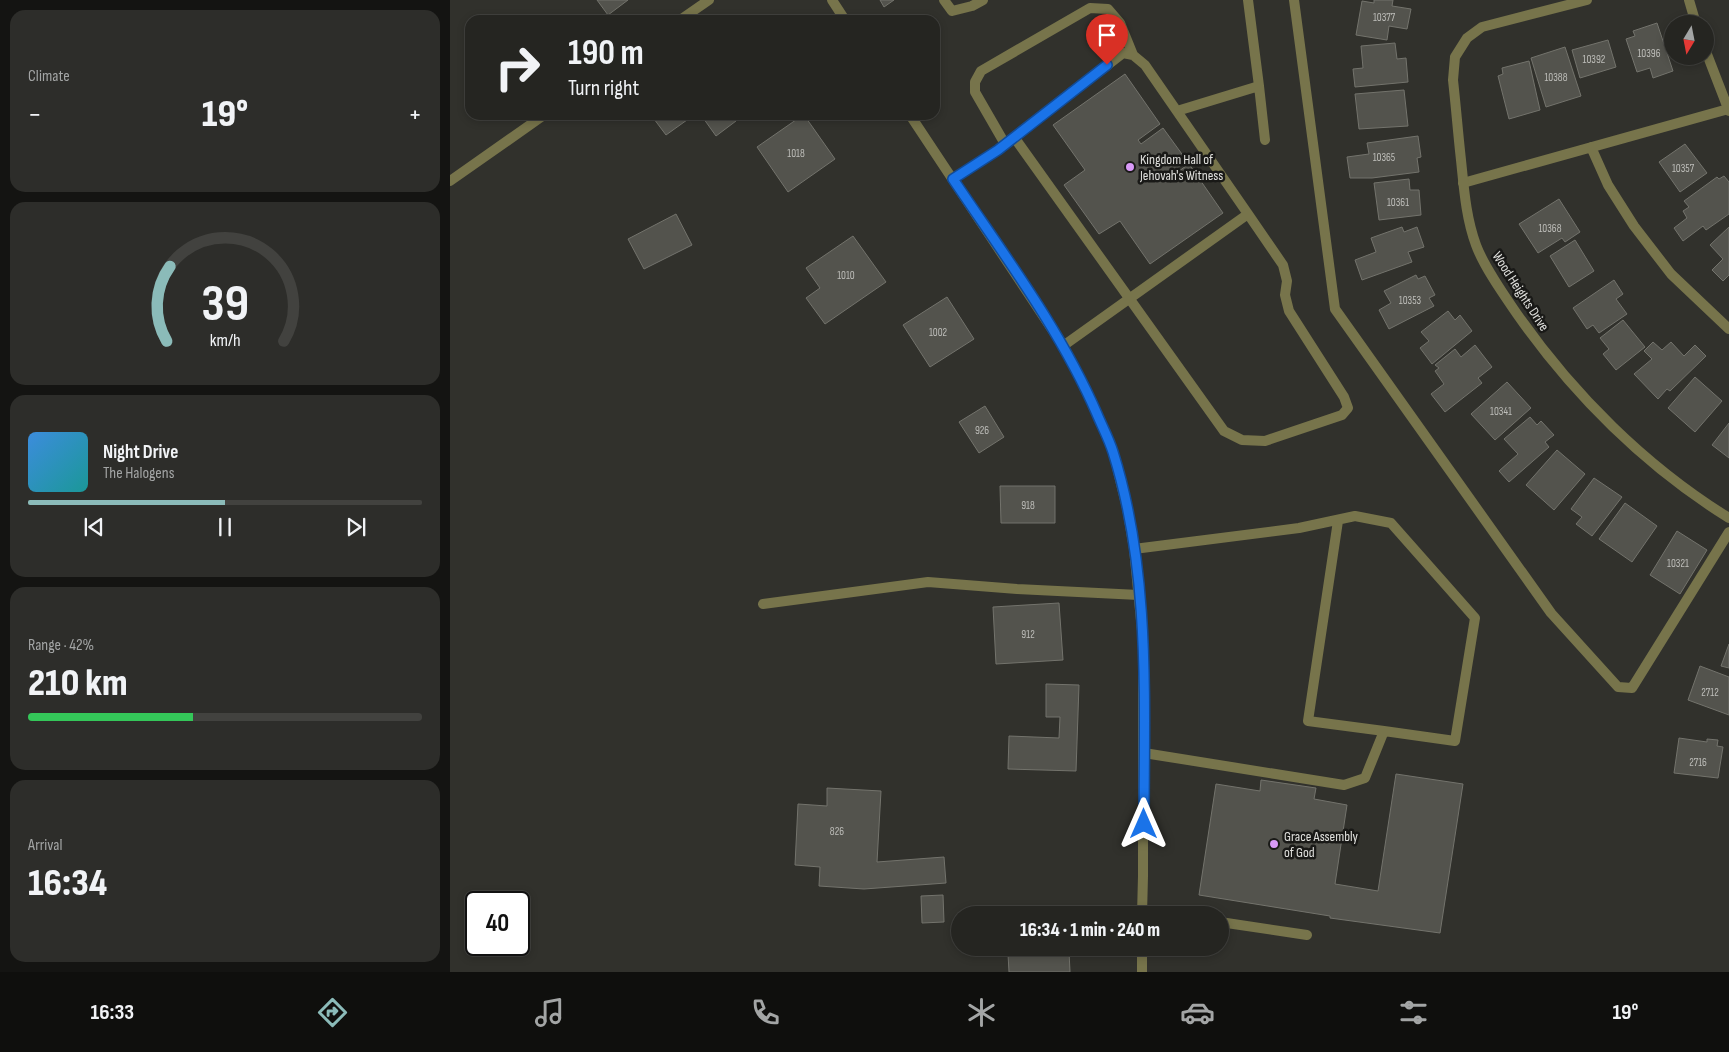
<!DOCTYPE html>
<meta charset="utf-8">
<style>
:root{--surface:#252521;--page:#2d2d2a;--text:#f1f3f6;--muted:#a3a5a5;--line:#42423f;--accent:#8bbbb9}
body{margin:0;font-family:"Sofia Sans Condensed",sans-serif;background:var(--page);color:var(--text);height:100vh;display:flex;flex-direction:column;font-size:19px;white-space:nowrap}
*{box-sizing:border-box;margin:0}
p{font-size:16px;color:var(--muted)}
.icon{flex:none;width:28px;height:28px;fill:none;stroke:currentColor;stroke-width:2;stroke-linecap:round;stroke-linejoin:round}
.map{position:relative;flex:1;overflow:hidden}
.drawer{display:flex;flex-direction:column;gap:10px;padding:10px;background:#141412;width:450px}
.drawer>*{flex:none}
.hud{position:absolute;left:15px;top:15px;width:475px;height:105px;border-radius:15px;box-shadow:0 2px 8px #0003,0 0 0 1px var(--line);background:#252521;color:var(--text);overflow:hidden}
.needle{width:32px;rotate:190deg}
.controls{position:absolute;left:1214px;top:15px;display:grid;gap:10px}
.controls a{display:grid;place-items:center;width:50px;height:50px;border-radius:50%;background:var(--surface);box-shadow:0 2px 8px #0003,0 0 0 1px var(--line);font-size:25px}
.speed{position:absolute;left:15px;top:891px;display:flex;gap:10px;font-size:25px;font-weight:700;text-align:center}
.speed>*{display:grid;place-content:center;width:65px;height:65px;border-radius:50%;background:var(--surface);box-shadow:0 2px 8px #0003,0 0 0 1px var(--line);line-height:1}
.speed .limit{border:2px solid #111;border-radius:8px;background:#fff;color:#111}
.pin{position:absolute;display:grid;place-items:center;width:42px;height:42px;color:#fff;margin:-51px -21px;border-radius:50% 50% 50% 0;rotate:-45deg;box-shadow:0 0 5px #0007}
.pin .icon{rotate:45deg}
.me{position:absolute;width:55px;margin:-28px;rotate:0deg;stroke-linejoin:round;filter:drop-shadow(0 0 4px #0008)}
.turn{display:flex;align-items:center;gap:18px;height:105px;padding:0 20px;font-size:22px}
.turn .icon{width:65px;height:65px;stroke-width:2.5}
.turn b{display:block;font-size:35px;line-height:42px}
.big{font-size:38px;font-weight:800;line-height:1.1}
.drawer .widget{flex:1;display:flex;flex-direction:column;justify-content:center;gap:8px;min-width:0;padding:0 18px;border-radius:15px;background:var(--page)}
.drawer .dial{align-items:center;gap:0}
.dial svg{height:130px;overflow:visible;fill:none;stroke:var(--line);stroke-width:7;stroke-linecap:round;text-anchor:middle}
.dial text{fill:var(--text);stroke:none}
.song{display:flex;align-items:center;gap:15px}
.cover{width:60px;height:60px;border-radius:8px;background:linear-gradient(135deg,hsl(210 70% 55%),hsl(180 70% 35%))}
.played{height:5px;border-radius:2px;background:linear-gradient(90deg,var(--accent) 50%,var(--line) 50%)}
.keys{display:flex;justify-content:space-around;direction:ltr}
.heat{display:flex;justify-content:space-between;align-items:center;font-size:28px;direction:ltr}
.charge{height:8px;border-radius:4px;background:linear-gradient(90deg,#34c759 42%,var(--line) 0)}
.trip{position:absolute;left:501px;top:906px;width:278px;height:50px;border-radius:25px;background:var(--surface);box-shadow:0 2px 8px #0003,0 0 0 1px var(--line);font-weight:800;line-height:50px;text-align:center}
.menu{display:flex;height:80px;justify-content:space-around;align-items:center;background:#0f0f0d;color:var(--muted)}
.menu .icon{width:35px;height:35px}
.menu .active{color:var(--accent)}
.menu b{font-size:22px;color:var(--text)}
main{display:flex;flex:1;min-height:0}
.map>svg:first-child{display:block}
</style>
<main>
<section class="drawer">
<div class="widget"><p>Climate</p>
<div class="heat"><a>−</a><b class="big">19°</b><a>+</a></div>
</div>
<div class="widget dial"><svg viewBox="0 0 100 80">
<path d="M14 69A42 42 0 1 1 86 69"/>
<path d="M14 69A42 42 0 0 1 16 23" stroke="#8bbbb9"/>
<text x="50" y="56" font-size="32" font-weight="700">39</text>
<text x="50" y="72" font-size="11">km/h</text>
</svg></div>
<div class="widget">
<div class="song"><i class="cover"></i><div><b>Night Drive</b><p>The Halogens</p></div></div>
<div class="played"></div>
<div class="keys"><svg class="icon" aria-label="previous" viewBox="0 0 24 24"><path d="M18 5L8 12l10 7zM5 5v14"/></svg><svg class="icon" aria-label="pause" viewBox="0 0 24 24"><path d="M8 5v14M16 5v14"/></svg><svg class="icon" aria-label="next" viewBox="0 0 24 24"><path d="M6 5l10 7-10 7zM19 5v14"/></svg></div>
</div>
<div class="widget"><p>Range · 42%</p><b class="big">210 km</b><div class="charge"></div></div>
<div class="widget"><p>Arrival</p><b class="big">16:34</b></div>
</section>
<div class="map">
<svg width="1279" height="972" viewBox="0 0 1279 972">
<rect width="100%" height="100%" fill="#31312c"/>
<path fill="#53534d" stroke="#73736c" d="M 147,0 L 178,0 L 158,15 Z
M 430,0 L 444,0 L 434,7 Z
M 924,0 L 943,0 L 942,6 L 961,9 L 957,29 L 939,26 L 937,40 L 906,35 L 912,1 L 924,3 Z
M 1207,23 L 1223,71 L 1203,78 L 1200,68 L 1187,72 L 1176,39 L 1185,36 L 1183,31 Z
M 1158,40 L 1166,67 L 1130,78 L 1122,50 Z
M 945,43 L 947,59 L 956,58 L 958,82 L 905,87 L 903,69 L 913,68 L 911,46 Z
M 1115,47 L 1131,96 L 1096,107 L 1081,58 Z
M 1079,61 L 1090,110 L 1059,119 L 1048,76 L 1053,74 L 1052,68 Z
M 675,74 L 710,124 L 688,140 L 691,144 L 713,128 L 737,161 L 714,177 L 716,180 L 739,164 L 773,213 L 700,264 L 670,221 L 649,234 L 614,185 L 635,170 L 603,125 Z
M 954,90 L 958,126 L 909,129 L 905,94 Z
M 201,115 L 233,115 L 237,120 L 216,135 Z
M 251,115 L 282,115 L 286,121 L 266,136 Z
M 353,115 L 354,115 L 385,159 L 338,192 L 307,147 Z
M 968,136 L 971,157 L 967,158 L 969,172 L 922,178 L 900,178 L 897,157 L 919,154 L 917,143 Z
M 1235,144 L 1257,173 L 1230,192 L 1209,162 Z
M 1274,176 L 1279,182 L 1279,214 L 1256,230 L 1253,226 L 1233,241 L 1224,228 L 1237,218 L 1233,211 L 1239,207 L 1234,201 L 1267,177 L 1269,179 Z
M 959,179 L 960,190 L 969,190 L 971,215 L 929,220 L 924,183 Z
M 1109,199 L 1130,232 L 1115,242 L 1112,238 L 1088,253 L 1069,224 Z
M 226,214 L 242,245 L 194,269 L 178,239 Z
M 952,227 L 954,232 L 967,227 L 974,247 L 958,252 L 962,262 L 912,280 L 905,260 L 926,252 L 921,238 Z
M 1279,227 L 1279,275 L 1273,281 L 1262,270 L 1273,259 L 1260,245 Z
M 403,236 L 436,282 L 375,324 L 356,298 L 370,288 L 356,268 Z
M 1125,240 L 1144,271 L 1119,287 L 1100,256 Z
M 966,275 L 968,279 L 975,276 L 985,295 L 979,298 L 984,306 L 939,329 L 929,310 L 941,303 L 934,291 Z
M 1164,280 L 1173,294 L 1166,299 L 1177,314 L 1149,333 L 1143,325 L 1137,329 L 1123,308 Z
M 497,297 L 524,339 L 480,367 L 453,325 Z
M 998,311 L 1005,320 L 1010,315 L 1022,331 L 982,364 L 970,348 L 979,341 L 971,332 Z
M 1173,320 L 1195,347 L 1166,370 L 1153,354 L 1159,349 L 1150,338 Z
M 1203,342 L 1212,350 L 1221,342 L 1234,356 L 1245,345 L 1256,356 L 1220,391 L 1217,389 L 1208,399 L 1184,374 L 1202,359 L 1194,351 Z
M 1025,345 L 1042,367 L 1028,378 L 1032,383 L 995,412 L 981,394 L 994,384 L 985,371 L 989,368 L 985,365 L 1005,349 L 1011,357 Z
M 1245,377 L 1272,401 L 1245,432 L 1218,408 Z
M 1057,382 L 1081,408 L 1045,440 L 1021,414 Z
M 535,406 L 554,437 L 529,453 L 509,422 Z
M 1080,417 L 1087,425 L 1091,421 L 1104,435 L 1095,442 L 1099,447 L 1059,482 L 1049,471 L 1068,454 L 1054,439 Z
M 1279,423 L 1279,458 L 1262,445 Z
M 1107,450 L 1135,474 L 1104,510 L 1076,485 Z
M 1144,478 L 1172,497 L 1142,536 L 1126,524 L 1132,517 L 1121,509 Z
M 550,486 L 605,486 L 605,523 L 551,523 Z
M 1175,503 L 1207,526 L 1182,562 L 1149,539 Z
M 1227,531 L 1257,550 L 1230,594 L 1200,575 Z
M 609,603 L 613,660 L 546,664 L 543,607 Z
M 1279,644 L 1279,668 L 1271,666 Z
M 1250,666 L 1279,677 L 1279,715 L 1238,700 Z
M 596,684 L 629,685 L 626,771 L 558,769 L 559,736 L 609,738 L 610,717 L 596,717 Z
M 1229,738 L 1257,742 L 1257,739 L 1268,740 L 1267,746 L 1273,747 L 1268,778 L 1224,773 Z
M 946,774 L 1013,784 L 990,933 L 880,918 L 880,916 L 749,895 L 766,784 L 810,791 L 811,780 L 866,788 L 864,799 L 897,805 L 885,884 L 928,891 Z
M 377,788 L 431,791 L 427,862 L 494,857 L 496,883 L 414,889 L 369,886 L 370,867 L 345,865 L 348,804 L 377,806 Z
M 493,895 L 494,922 L 472,923 L 471,896 Z
M 619,951 L 620,972 L 559,972 L 558,954 Z"/>
<g fill="none" stroke-linecap="round" stroke-linejoin="round">
<path stroke="#77744b" stroke-width="10" d="M 494,0 L 502,11 L 522,6 L 533,0
M 798,0 L 809,86
M 844,0 L 885,309 L 1101,613 L 1168,687 L 1182,688 L 1279,532
M 727,111 L 809,86 L 815,140
M 564,137 L 774,431 L 792,440 L 815,441 L 892,415 L 898,408 L 894,397 L 839,311 L 835,295 L 837,281 L 833,265 L 798,214
M 555,144 L 525,92 L 525,82 L 531,71 L 640,8 L 658,9 L 670,23 L 683,55
M 1141,147 L 1158,185 L 1184,226 L 1221,274 L 1279,329
M 503,179 L 548,150 L 673,53 L 683,55 L 695,65 L 798,214 L 613,346
M 1013,183 L 1278,109
M 888,521 L 858,721 L 934,731
M 684,549 L 849,528 L 905,516 L 941,523 L 1025,618 L 1005,741 L 934,731 L 915,778 L 894,785 L 694,753
M 313,604 L 478,582 L 567,589 L 689,595
M 692,910 L 725,915
M 770,922 L 857,935"/>
<path stroke="#77744b" stroke-width="10" d="M 1137,0 L 1032,27 L 1017,38 L 1005,57 L 1003,80 C 1006,107 1008,133 1011,160 C 1014,189 1016,218 1026,245 C 1034,267 1054,295 1067,314 C 1123,394 1195,466 1279,518
M 1239,0 L 1246,24
M 230,20 L 259,0
M 1255,49 L 1279,111
M 0,181 L 94,115"/>
<path stroke="#77744b" stroke-width="10" d="M 382,0 L 395,20
M 460,115 L 613,346 L 635,387 L 663,451 L 677,508 L 684,549 L 693,641 L 693,876 L 692,915
M 692,948 L 692,972"/>
</g>
<g fill="none" stroke-linecap="round" stroke-linejoin="round">
<defs>
<path id="route" d="M 657,65 L 548,150 L 503,179 C 554,255 610,329 647,414 C 652,426 659,439 663,452 C 701,572 694,700 694,824"/>
</defs>
<use href="#route" stroke="#114b97" stroke-width="12"/>
<use href="#route" stroke="#1a73e8" stroke-width="9"/>
</g>
<g fill="#d99af7" stroke="#191917" stroke-width="2">
<circle cx="680" cy="167" r="5"/>
<circle cx="824" cy="844" r="5"/>
</g>
<g text-anchor="middle" stroke-width="5" stroke-linejoin="round" paint-order="stroke">
<g font-size="11" fill="#bdbdb9">
<text x="934" y="21">10377</text>
<text x="1199" y="57">10396</text>
<text x="1144" y="63">10392</text>
<text x="1106" y="81">10388</text>
<text x="346" y="157">1018</text>
<text x="934" y="161">10365</text>
<text x="1233" y="172">10357</text>
<text x="948" y="206">10361</text>
<text x="1100" y="232">10368</text>
<text x="396" y="279">1010</text>
<text x="960" y="304">10353</text>
<text x="488" y="336">1002</text>
<text x="1051" y="415">10341</text>
<text x="532" y="434">926</text>
<text x="578" y="509">918</text>
<text x="1228" y="567">10321</text>
<text x="578" y="638">912</text>
<text x="1260" y="696">2712</text>
<text x="1248" y="766">2716</text>
<text x="387" y="835">826</text>
</g>
<g font-size="14" fill="#e0e0dd" stroke="#191917" text-anchor="start">
<text x="690" y="164">Kingdom Hall of<tspan x="690" dy="16">Jehovah's Witness</tspan></text>
<text x="834" y="841">Grace Assembly<tspan x="834" dy="16">of God</tspan></text>
</g>
<g font-size="14" fill="#e0e0dd" stroke="#191917">
<text transform="translate(1071 291) rotate(57)" y="5">Wood Heights Drive</text>
</g>
</g>
</svg>
<div class="controls">
<a><svg class="needle" viewBox="-14 -14 28 28"><path d="M0-13l5 13h-10z" fill="#e53935"/><path d="M0 13l5-13h-10z" fill="#a3a5a5"/></svg></a>
</div>
<div class="speed"><div class="limit">40</div></div>
<div class="pin" style="left:657px;top:65px;background:#d93025"><svg class="icon" aria-label="arrive" viewBox="0 0 24 24"><path d="M6 21V4h12l-3 4 3 4H6"/></svg></div>
<svg class="me" style="left:694px;top:824px" viewBox="-20 -20 40 40"><path d="M0-17L14 15 0 8-14 15z" fill="#1a73e8" stroke="#fff" stroke-width="4"/></svg>
<div class="trip">16:34 · 1 min · 240 m</div>
<div class="hud">
<div class="turn"><svg class="icon" aria-label="right" viewBox="0 0 24 24"><path d="M7 20v-9h11M14 6l5 5-5 5"/></svg><div><b>190 m</b>Turn right</div></div>
</div>
</div>
</main>
<nav class="menu">
<b>16:33</b>
<svg class="icon active" aria-label="directions" viewBox="0 0 24 24"><path d="M12 3l9 9-9 9-9-9zM9 14v-3h6M13 9l2 2-2 2"/></svg>
<svg class="icon" aria-label="music" viewBox="0 0 24 24"><path d="M9 18V5l10-2v13"/><circle cx="6" cy="18" r="3"/><circle cx="16" cy="16" r="3"/></svg>
<svg class="icon" aria-label="phone" viewBox="0 0 24 24"><path d="M5 4h4l2 5-3 2q2 4 5 5l2-3 5 2v4C11 20 4 13 5 4z"/></svg>
<svg class="icon" aria-label="climate" viewBox="0 0 24 24"><path d="M12 3v18M4 7l16 10M4 17L20 7"/></svg>
<svg class="icon" aria-label="car" viewBox="0 0 24 24"><path d="M5 17H2v-5l4-1 3-4h7l3 4 3 1v5h-3M9 17h6M6 11h13"/><circle cx="7" cy="17" r="2"/><circle cx="17" cy="17" r="2"/></svg>
<svg class="icon" aria-label="filters" viewBox="0 0 24 24"><path d="M4 7h16M4 17h16"/><circle cx="9" cy="7" r="2"/><circle cx="15" cy="17" r="2"/></svg>
<b>19°</b>
</nav>
